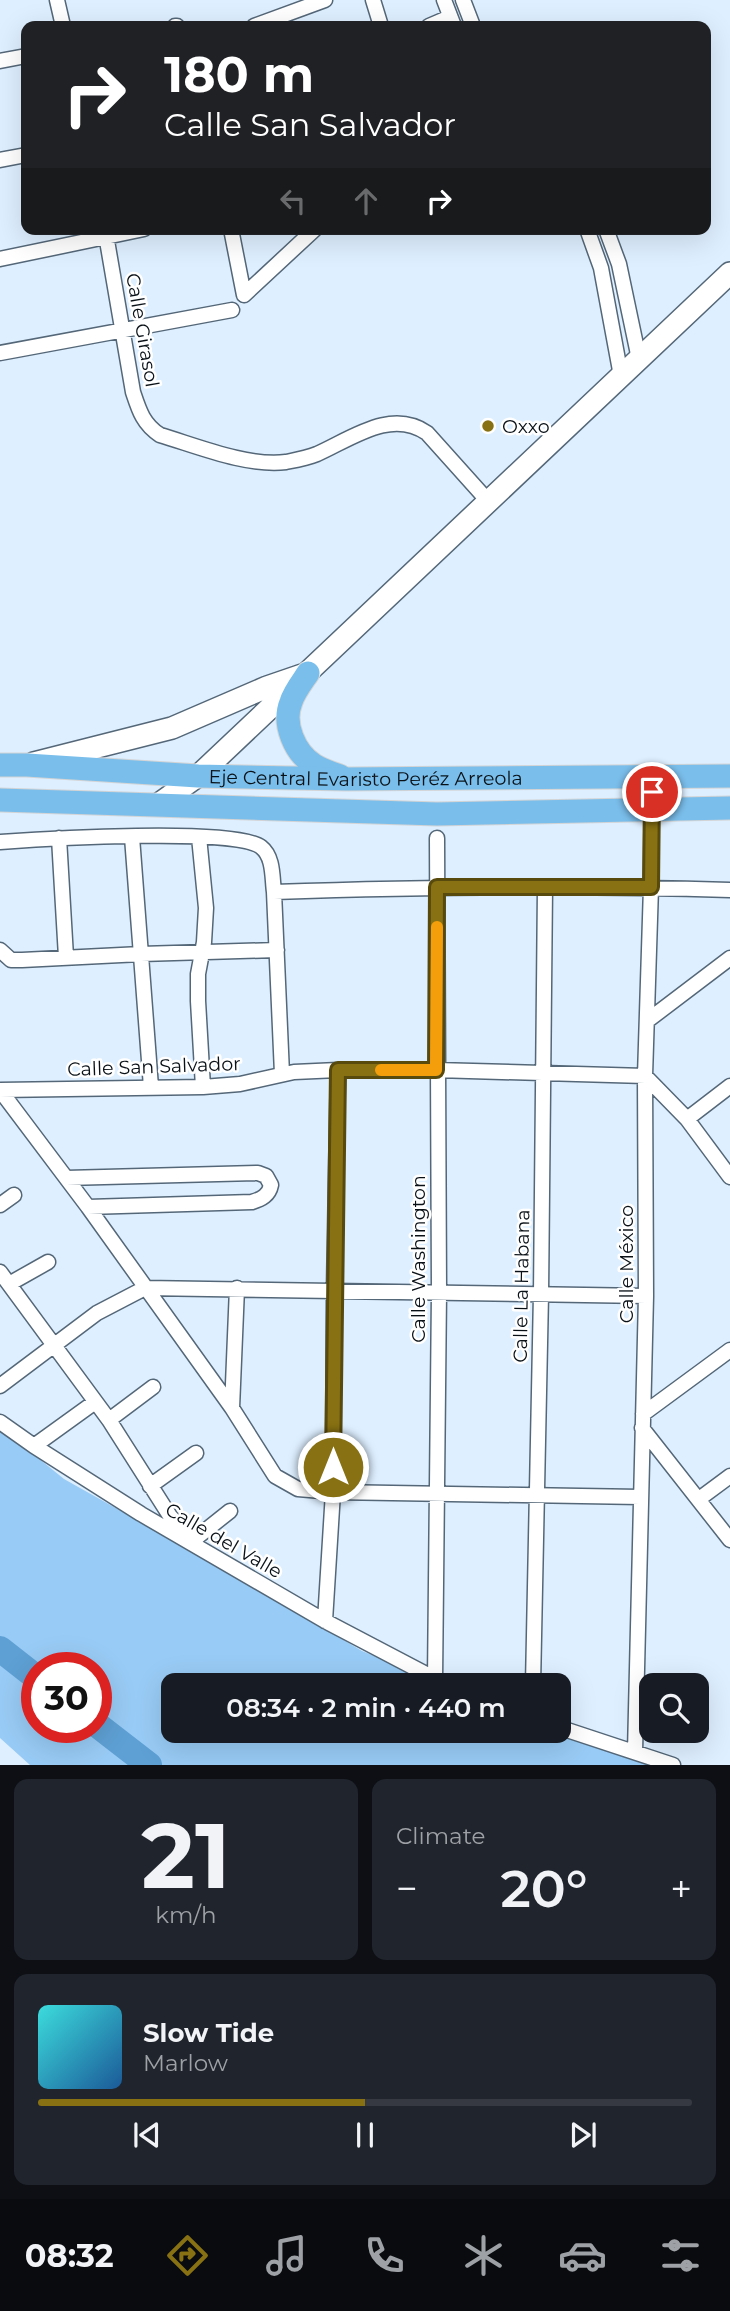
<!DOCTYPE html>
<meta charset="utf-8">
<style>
:root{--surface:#171b24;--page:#20242c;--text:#f1f3f6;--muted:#9ea1a6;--line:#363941;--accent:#887112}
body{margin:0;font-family:Montserrat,sans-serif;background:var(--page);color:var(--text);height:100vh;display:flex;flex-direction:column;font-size:26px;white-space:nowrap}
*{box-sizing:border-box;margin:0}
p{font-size:23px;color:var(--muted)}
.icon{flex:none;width:38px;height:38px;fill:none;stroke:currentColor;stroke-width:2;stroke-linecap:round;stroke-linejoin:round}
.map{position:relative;height:1765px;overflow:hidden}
.details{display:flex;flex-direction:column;gap:14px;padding:14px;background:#0d0f14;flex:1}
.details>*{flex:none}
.banner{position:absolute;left:21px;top:21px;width:690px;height:214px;border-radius:14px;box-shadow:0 7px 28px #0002;background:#202124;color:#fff;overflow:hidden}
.fabs{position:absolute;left:639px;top:1673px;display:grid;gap:14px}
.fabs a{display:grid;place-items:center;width:70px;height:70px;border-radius:14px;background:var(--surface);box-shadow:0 7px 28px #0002;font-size:35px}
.speed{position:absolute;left:21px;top:1652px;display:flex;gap:14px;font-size:35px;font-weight:700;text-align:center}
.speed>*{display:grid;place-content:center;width:91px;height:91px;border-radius:50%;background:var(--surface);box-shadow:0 7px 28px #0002;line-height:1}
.speed .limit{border:10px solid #d22;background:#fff;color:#111}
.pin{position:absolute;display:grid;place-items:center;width:60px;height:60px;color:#fff;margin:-30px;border:4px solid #fff;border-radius:50%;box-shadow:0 2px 7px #0007}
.me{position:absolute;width:77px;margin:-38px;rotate:0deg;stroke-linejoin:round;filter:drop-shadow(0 0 5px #0008)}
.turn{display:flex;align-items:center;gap:24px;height:147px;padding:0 28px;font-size:32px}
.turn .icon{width:91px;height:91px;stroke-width:2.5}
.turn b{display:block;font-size:49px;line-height:60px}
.lanes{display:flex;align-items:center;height:66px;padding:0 28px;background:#0003;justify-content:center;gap:35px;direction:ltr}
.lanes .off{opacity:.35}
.big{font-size:52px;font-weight:600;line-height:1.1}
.details .card{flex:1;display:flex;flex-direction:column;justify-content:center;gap:10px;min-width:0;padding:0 24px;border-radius:14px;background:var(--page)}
.details .dial{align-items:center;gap:0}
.dial b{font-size:91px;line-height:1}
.song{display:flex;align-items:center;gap:21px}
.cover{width:84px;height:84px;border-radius:10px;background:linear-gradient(135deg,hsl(180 70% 55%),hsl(210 70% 35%))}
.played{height:7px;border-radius:4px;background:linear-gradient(90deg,var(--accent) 50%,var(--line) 50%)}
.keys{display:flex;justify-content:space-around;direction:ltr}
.heat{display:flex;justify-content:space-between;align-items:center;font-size:38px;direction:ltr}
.details .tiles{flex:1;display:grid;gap:14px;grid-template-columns:1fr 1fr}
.card:last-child{grid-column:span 2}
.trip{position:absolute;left:161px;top:1673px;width:410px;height:70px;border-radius:14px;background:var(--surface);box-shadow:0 7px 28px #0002;font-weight:600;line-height:70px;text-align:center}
.tab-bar{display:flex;height:112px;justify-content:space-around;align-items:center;background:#090b0e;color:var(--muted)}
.tab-bar .icon{width:49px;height:49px}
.tab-bar .selected{color:var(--accent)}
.tab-bar b{font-size:32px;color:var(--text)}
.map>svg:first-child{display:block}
</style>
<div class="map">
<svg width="730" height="1765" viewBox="0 0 730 1765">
<rect width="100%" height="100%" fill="#deefff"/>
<path fill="#98cbf5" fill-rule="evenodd" d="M 0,1427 L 64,1479 L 219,1566 L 362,1651 L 447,1685 L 173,1685 L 173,1731 L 558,1731 L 648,1765 L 30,1765 L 0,1738 ZM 37,1668 L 96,1668 L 96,1727 L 37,1727 Z"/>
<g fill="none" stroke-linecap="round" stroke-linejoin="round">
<path stroke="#5ea0d4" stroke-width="26" d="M 0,1649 L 37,1678
M 96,1724 L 149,1765"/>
<defs>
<path id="street" d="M 57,0 L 63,26
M 373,0 L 381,26
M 444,0 L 454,26
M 463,0 L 473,26
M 175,26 L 177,26
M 254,26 L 325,0
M 429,26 L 450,17
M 0,61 L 26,56
M 0,160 L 26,155
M 105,229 L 133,392 C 139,410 143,424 160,435 C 197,446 248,467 286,462 C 296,460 307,458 317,454 C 351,439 391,408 427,433 L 488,501
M 231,229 L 244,295
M 587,229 L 601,268 L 621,376
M 606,229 L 619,264 L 639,359
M 0,259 L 144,229
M 244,295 L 315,229
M 0,353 L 232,310
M 132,837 L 151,1087
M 199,837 L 206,908 L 204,942 L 198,974 L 198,1001 L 203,1087
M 59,838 L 66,957
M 0,842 C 42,839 235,827 261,847 C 274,857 272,878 274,892 L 282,1074
M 274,892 C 426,887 578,885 730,890
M 0,950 L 11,960 L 22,960 L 141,954 L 277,950
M 647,1021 L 730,958
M 0,1090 L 88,1207 L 232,1408 L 275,1476 L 298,1489 L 333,1492 L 640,1497
M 0,1090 L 203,1087 L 240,1084 L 294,1072 L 338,1070 L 436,1070 L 645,1076 L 687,1119 L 730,1177
M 687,1119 L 730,1086
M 66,1178 L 258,1173 L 266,1176 L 271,1185 C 269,1195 262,1199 252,1202 L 88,1207
M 0,1205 L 14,1195
M 0,1272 L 109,1420 L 170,1516 L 188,1535
M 9,1284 L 48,1262
M 0,1386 L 97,1313 L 145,1288 L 646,1296
M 232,1408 L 237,1288
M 643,1414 L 730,1350
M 109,1420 L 153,1387
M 0,1422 L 34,1446 L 141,1514 L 325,1621 L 447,1685
M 642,1428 L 730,1540
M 34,1446 L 95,1402
M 150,1486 L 196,1453
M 699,1499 L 730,1476
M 191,1542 L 230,1511
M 325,1621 L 333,1492 L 334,1289 L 338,1070
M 435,1680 L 439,1292 L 437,838
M 533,1685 L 541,1294 L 545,887
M 558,1727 L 673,1765
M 635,1752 L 646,1296 L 645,1076 L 651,887 L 652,776"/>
<path id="secondary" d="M 34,763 L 172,728 L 267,687 L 302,675
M 160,803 L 198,776 L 730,273"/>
<g id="primary">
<path d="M 308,673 C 302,682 294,692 291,702 C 282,724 295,753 314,765 C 322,770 331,773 340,776"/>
<path id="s1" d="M 0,765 L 27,765 L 198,776 L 346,779 L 730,776"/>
<path d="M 0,800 L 437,814 L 730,808"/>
</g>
</defs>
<use href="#street" stroke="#546778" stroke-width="17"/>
<use href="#secondary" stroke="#546778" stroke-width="24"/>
<use href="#primary" stroke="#d3d4d5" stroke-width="25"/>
<use href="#street" stroke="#fff" stroke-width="14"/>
<use href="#secondary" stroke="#fff" stroke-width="21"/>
<use href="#primary" stroke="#7abeeb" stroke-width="23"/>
</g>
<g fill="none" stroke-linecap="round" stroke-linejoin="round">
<defs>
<path id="route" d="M 333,1467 L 338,1070 L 436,1070 L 437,887 L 651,887 L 652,792"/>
</defs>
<use href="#route" stroke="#58490c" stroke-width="18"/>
<use href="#route" stroke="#887112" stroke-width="12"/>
<path stroke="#f59e0b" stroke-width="12" d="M 381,1070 L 436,1070 L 437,927"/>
</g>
<circle fill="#887112" stroke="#fff" stroke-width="2.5" cx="488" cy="426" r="7"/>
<g text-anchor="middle" stroke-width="5" stroke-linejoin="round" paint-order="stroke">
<g font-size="19" fill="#091117" stroke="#fff">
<text transform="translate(143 330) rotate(80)" y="7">Calle Girasol</text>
<text dy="7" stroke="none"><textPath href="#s1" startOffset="366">Eje Central Evaristo Peréz Arreola</textPath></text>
<text transform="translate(154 1066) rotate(-2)" y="7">Calle San Salvador</text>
<text transform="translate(418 1259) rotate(-90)" y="7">Calle Washington</text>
<text transform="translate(626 1264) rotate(-90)" y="7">Calle México</text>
<text transform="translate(521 1286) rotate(-89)" y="7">Calle La Habana</text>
<text transform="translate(224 1540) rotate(30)" y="7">Calle del Valle</text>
</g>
<g font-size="19" fill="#091117" stroke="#fff" text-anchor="start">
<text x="502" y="433">Oxxo</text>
</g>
</g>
</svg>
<div class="fabs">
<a><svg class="icon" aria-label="search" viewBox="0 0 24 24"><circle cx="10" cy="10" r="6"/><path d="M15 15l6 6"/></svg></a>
</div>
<div class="speed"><div class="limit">30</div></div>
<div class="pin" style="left:652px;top:792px;background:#d93025"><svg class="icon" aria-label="arrive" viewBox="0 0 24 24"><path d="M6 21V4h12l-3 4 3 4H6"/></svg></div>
<svg class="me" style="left:333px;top:1467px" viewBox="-20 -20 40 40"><circle r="17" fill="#887112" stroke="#fff" stroke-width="3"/><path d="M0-11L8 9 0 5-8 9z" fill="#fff"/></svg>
<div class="trip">08:34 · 2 min · 440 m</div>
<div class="banner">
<div class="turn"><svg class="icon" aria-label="right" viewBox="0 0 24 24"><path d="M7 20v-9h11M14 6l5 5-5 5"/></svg><div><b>180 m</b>Calle San Salvador</div></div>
<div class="lanes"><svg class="icon off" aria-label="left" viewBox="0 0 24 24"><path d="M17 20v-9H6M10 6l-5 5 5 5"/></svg><svg class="icon off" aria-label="ahead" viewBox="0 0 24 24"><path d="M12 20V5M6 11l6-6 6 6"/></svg><svg class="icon" aria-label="right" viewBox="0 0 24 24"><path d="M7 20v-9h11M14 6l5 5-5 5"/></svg></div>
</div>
</div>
<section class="details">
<div class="tiles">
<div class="card dial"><b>21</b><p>km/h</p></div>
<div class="card"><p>Climate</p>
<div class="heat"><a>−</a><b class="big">20°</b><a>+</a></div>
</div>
<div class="card">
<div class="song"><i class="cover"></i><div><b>Slow Tide</b><p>Marlow</p></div></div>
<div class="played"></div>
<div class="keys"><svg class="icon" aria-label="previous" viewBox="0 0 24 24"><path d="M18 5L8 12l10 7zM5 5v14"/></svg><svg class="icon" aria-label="pause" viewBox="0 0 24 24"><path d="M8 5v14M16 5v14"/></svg><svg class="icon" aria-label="next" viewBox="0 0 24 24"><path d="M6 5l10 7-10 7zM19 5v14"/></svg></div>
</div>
</div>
</section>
<nav class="tab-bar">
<b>08:32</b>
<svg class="icon selected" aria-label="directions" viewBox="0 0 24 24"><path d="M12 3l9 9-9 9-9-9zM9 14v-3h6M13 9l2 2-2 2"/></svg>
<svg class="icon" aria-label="music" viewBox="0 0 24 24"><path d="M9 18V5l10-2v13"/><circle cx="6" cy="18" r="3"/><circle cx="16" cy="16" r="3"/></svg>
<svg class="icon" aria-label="phone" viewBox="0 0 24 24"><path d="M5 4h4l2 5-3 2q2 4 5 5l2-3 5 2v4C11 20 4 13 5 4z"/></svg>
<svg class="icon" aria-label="climate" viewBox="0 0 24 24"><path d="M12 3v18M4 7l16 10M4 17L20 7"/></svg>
<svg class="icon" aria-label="car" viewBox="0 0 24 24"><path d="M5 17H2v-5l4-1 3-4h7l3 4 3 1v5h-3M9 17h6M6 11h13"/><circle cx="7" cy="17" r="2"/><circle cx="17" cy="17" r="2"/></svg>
<svg class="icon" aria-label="filters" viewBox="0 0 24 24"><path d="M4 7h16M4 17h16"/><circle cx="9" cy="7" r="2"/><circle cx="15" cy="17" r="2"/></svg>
</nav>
